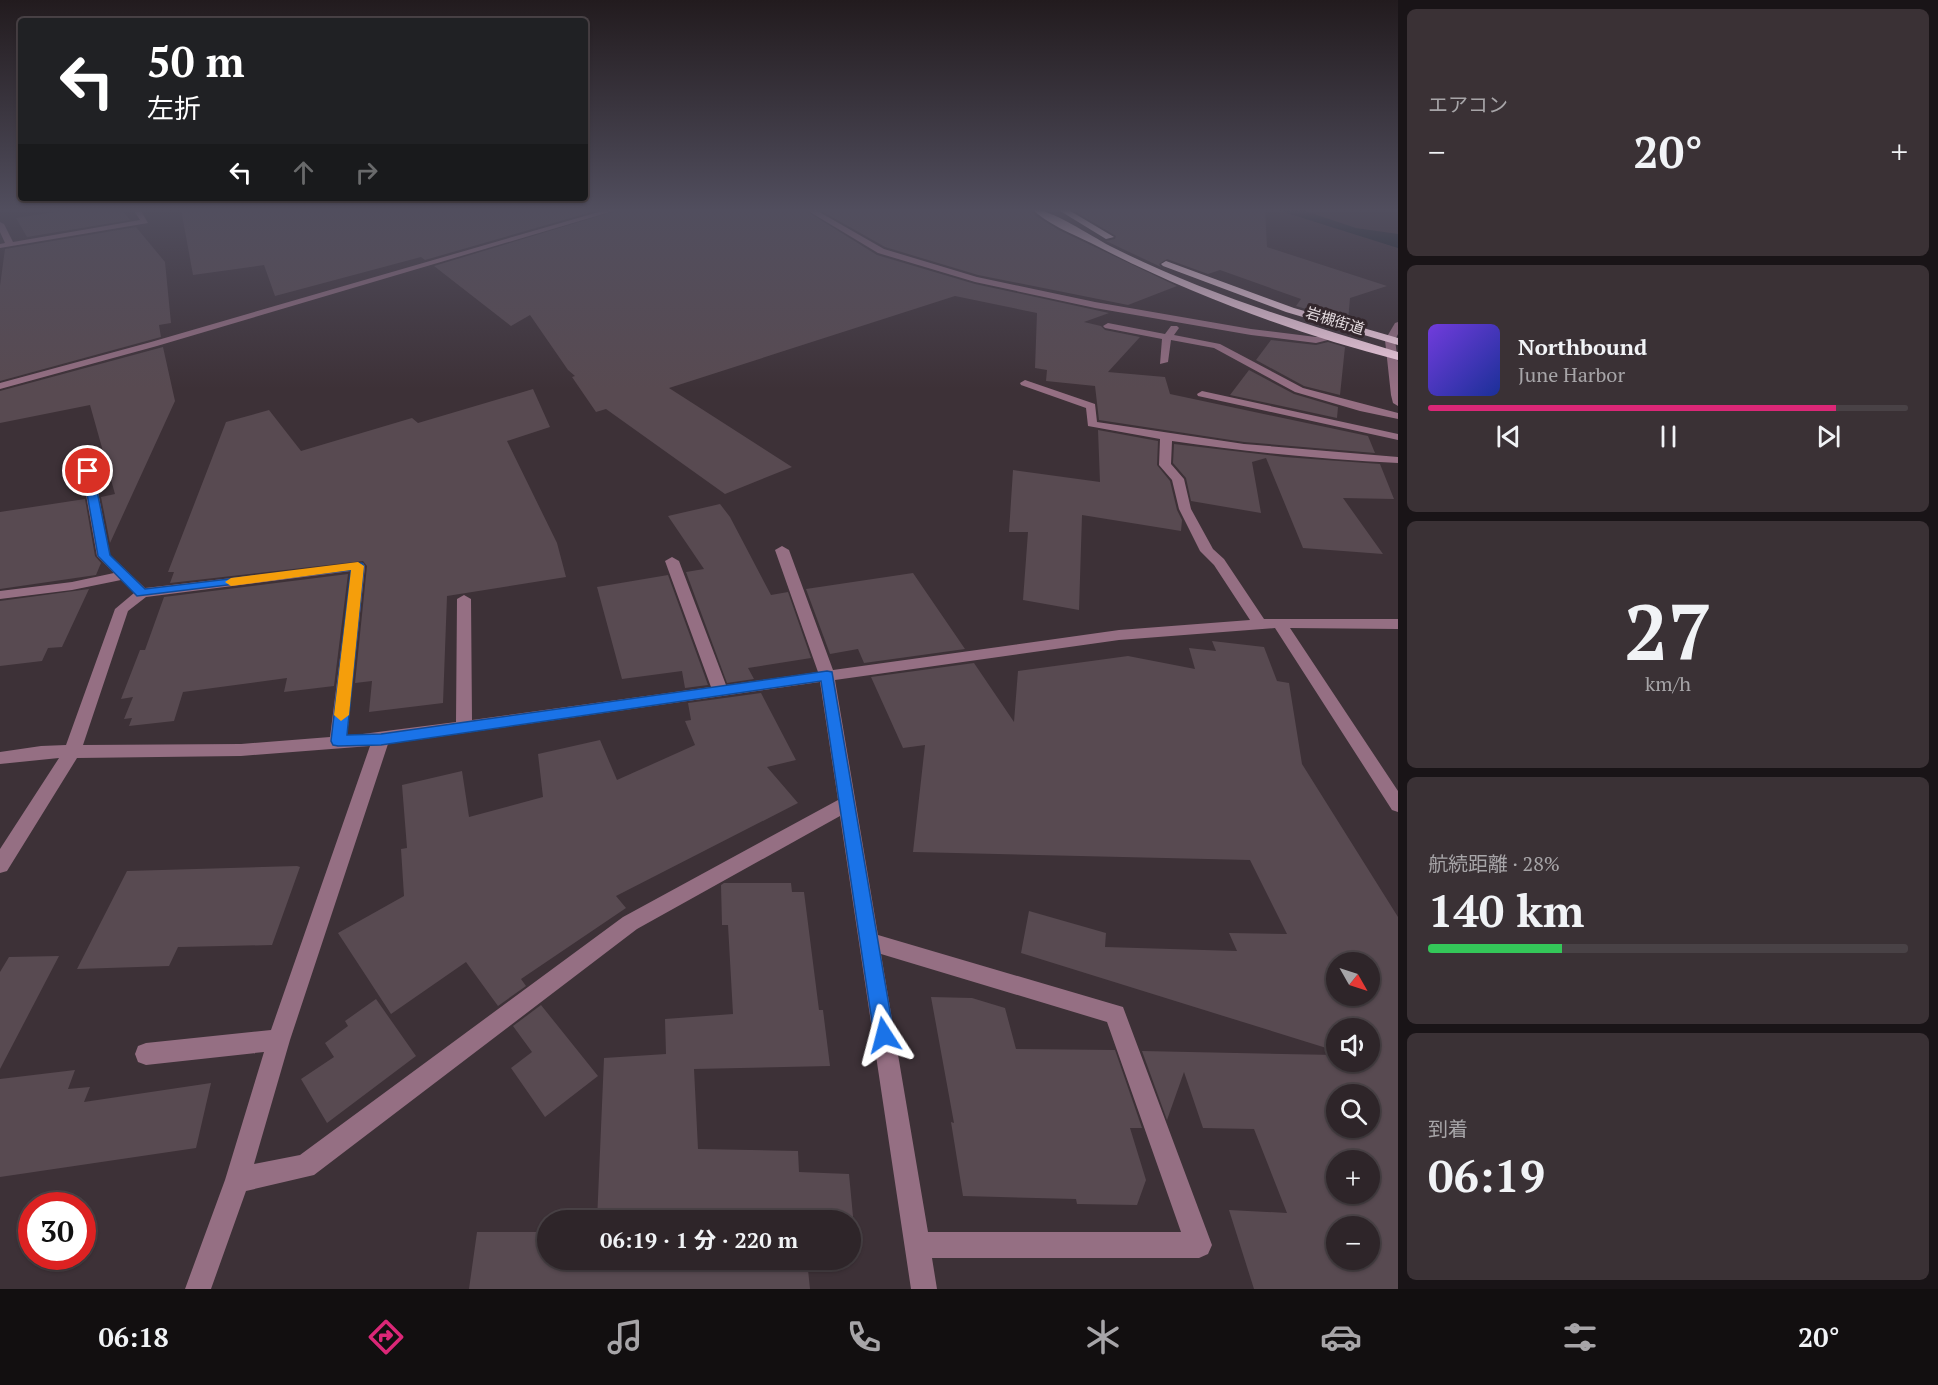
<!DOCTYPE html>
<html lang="ja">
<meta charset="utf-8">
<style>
:root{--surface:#2e2529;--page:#3a3135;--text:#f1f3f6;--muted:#a7a5a8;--line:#494246;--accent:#db2777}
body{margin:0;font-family:"PT Serif","Noto Sans JP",serif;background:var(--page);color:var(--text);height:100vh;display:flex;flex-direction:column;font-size:22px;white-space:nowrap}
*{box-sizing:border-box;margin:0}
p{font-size:20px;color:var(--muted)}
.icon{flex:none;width:33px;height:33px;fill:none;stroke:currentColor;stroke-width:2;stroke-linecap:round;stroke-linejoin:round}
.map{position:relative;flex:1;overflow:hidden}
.drawer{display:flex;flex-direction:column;gap:9px;padding:9px;background:#191417;width:540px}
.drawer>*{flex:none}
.guide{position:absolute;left:18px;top:18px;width:570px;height:183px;border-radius:6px;box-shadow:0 2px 4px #0004,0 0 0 2px var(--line);background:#202124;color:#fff;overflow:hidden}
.needle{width:39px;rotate:129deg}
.buttons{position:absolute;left:1326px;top:952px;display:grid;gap:12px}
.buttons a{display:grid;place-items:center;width:54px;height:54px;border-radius:50%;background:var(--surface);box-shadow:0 2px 4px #0004,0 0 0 2px var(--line);font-size:30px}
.speed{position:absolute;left:18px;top:1192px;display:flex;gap:12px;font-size:30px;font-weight:700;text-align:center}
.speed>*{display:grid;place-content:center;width:78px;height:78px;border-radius:50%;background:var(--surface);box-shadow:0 2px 4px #0004,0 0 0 2px var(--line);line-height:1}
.speed .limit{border:9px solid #d22;background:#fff;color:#111}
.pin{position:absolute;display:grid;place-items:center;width:51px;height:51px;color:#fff;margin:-26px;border:3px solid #fff;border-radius:50%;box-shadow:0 2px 6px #0007}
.me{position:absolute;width:66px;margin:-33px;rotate:351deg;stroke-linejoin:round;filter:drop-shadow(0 0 4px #0008)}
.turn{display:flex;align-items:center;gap:21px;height:126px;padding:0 30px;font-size:27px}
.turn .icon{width:78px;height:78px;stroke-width:2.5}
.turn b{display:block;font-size:42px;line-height:51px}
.lanes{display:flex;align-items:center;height:57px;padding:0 30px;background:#0003;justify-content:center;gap:30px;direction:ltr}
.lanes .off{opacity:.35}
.big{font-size:45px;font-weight:800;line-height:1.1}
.drawer .tile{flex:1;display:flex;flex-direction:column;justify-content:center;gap:9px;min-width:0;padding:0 21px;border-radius:9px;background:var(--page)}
.drawer .dial{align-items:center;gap:0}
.dial b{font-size:78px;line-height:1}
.song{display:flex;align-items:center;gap:18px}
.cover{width:72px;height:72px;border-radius:9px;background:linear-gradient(135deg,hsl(260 70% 55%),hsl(230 70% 35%))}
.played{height:6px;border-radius:3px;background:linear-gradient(90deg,var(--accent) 85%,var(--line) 85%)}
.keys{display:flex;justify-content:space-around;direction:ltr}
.heat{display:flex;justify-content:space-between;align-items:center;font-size:33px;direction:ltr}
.charge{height:9px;border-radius:4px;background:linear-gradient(90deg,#34c759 28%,var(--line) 0)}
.trip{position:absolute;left:537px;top:1210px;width:324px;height:60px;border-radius:30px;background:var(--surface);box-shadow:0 2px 4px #0004,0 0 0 2px var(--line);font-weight:800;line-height:60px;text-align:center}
.dock{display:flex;height:96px;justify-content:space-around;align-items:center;background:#120f10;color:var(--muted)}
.dock .icon{width:42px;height:42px}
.dock .selected{color:var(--accent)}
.dock b{font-size:27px;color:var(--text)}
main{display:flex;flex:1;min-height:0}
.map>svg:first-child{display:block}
</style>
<main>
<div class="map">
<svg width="1398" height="1289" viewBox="0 0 1398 1289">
<rect width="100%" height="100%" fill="#3d3137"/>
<path fill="#0a1b20" d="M 1274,209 L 1299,209 L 1356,228 L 1398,234 L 1398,248 Z"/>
<path fill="#584a51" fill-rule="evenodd" d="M 75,209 L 121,209 L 130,220 L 27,237 L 16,218 Z
M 181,209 L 602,209 L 425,260 L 421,257 L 275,296 L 264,265 L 193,275 Z
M 622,209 L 803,209 L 877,255 L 975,284 L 1109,313 L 1084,322 L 1101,326 L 1105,330 L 1140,337 L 1108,372 L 1165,377 L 1170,394 L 1368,436 L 1375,453 L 1244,442 L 1099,420 L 1095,386 L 1046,381 L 1047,370 L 1035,368 L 1037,313 L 955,296 L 669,388 L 792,467 L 725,494 L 606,409 L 596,412 L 572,377 L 575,376 L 568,370 L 530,315 L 511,326 L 434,266 Z
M 818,209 L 1030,209 L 1036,216 L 1059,230 L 1177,286 L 1128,305 L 978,275 L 885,247 Z
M 1071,209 L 1265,209 L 1267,247 L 1387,286 L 1350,298 L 1348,321 L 1296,306 L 1301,299 L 1220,270 L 1208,274 L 1167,259 L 1159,264 L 1161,267 L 1106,241 L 1115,239 L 1116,236 Z
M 136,227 L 165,262 L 171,323 L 159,325 L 161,337 L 0,381 L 0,286 L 5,249 Z
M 1271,340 L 1316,345 L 1328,342 L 1345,347 L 1340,395 L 1304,386 L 1256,360 Z
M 163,347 L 175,401 L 110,543 L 101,497 L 115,494 L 90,405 L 0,423 L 0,391 Z
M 1249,370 L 1294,394 L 1338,407 L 1337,418 L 1230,395 Z
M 533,389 L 550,427 L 507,441 L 557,543 L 566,577 L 447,596 L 443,703 L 369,712 L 372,681 L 355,683 L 367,566 L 363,561 L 170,583 L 174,572 L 168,572 L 226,422 L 269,410 L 301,451 L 412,418 L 418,423 Z
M 1098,430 L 1158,441 L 1157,465 L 1170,481 L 1177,510 L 1182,520 L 1181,531 L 1082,515 L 1079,610 L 1023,600 L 1028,532 L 1009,532 L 1013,470 L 1100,482 Z
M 1174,444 L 1284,457 L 1380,464 L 1394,499 L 1343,498 L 1383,554 L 1303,548 L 1266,458 L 1252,462 L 1261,513 L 1191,501 L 1186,478 L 1173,463 Z
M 85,499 L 95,556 L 101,563 L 96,575 L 0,589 L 0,512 Z
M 720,504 L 730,517 L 771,595 L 788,592 L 811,658 L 748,668 L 754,679 L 727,683 L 686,572 L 704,569 L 668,516 Z
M 913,573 L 965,649 L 864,663 L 858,649 L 830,654 L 806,589 Z
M 348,574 L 334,686 L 284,692 L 287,678 L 183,692 L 174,721 L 129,726 L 132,718 L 124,719 L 133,697 L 121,699 L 140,650 L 145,650 L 164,597 Z
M 668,575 L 708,685 L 685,688 L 682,671 L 622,679 L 597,587 Z
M 89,589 L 62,647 L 48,648 L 42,661 L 0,666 L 0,601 Z
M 1212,641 L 1264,647 L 1277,681 L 1289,683 L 1302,764 L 1398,917 L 1398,1289 L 1254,1289 L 1229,1210 L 1287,1213 L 1254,1129 L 1203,1128 L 1184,1072 L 1167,1120 L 1142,1051 L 1336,1055 L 1336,1062 L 1370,1062 L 1370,1029 L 1336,1029 L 1336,1051 L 1021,953 L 1029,911 L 1106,933 L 1105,947 L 1237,951 L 1229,933 L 1287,934 L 1250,860 L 913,852 L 925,745 L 903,748 L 871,677 L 974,663 L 1014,722 L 1018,671 L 1128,656 L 1195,669 L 1189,648 L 1216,651 ZM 1336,963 L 1370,963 L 1370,996 L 1336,996 ZM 1336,1095 L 1370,1095 L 1370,1128 L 1336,1128 ZM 1336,1161 L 1370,1161 L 1370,1194 L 1336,1194 ZM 1336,1227 L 1370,1227 L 1370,1260 L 1336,1260 Z
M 761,693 L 796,760 L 767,767 L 798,803 L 616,896 L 626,908 L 521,979 L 526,986 L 498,1006 L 466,962 L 391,1014 L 338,933 L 404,896 L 401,849 L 407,848 L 402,785 L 462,771 L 469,817 L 543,797 L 538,754 L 600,740 L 617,780 L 695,745 L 685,721 L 691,720 L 688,703 Z
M 297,866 L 300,867 L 272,945 L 178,947 L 169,966 L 77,969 L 127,871 Z
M 724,883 L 791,883 L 792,892 L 804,892 L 819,1010 L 823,1010 L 830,1066 L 694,1069 L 698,1149 L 798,1151 L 799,1172 L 849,1174 L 854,1227 L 850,1227 L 850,1221 L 597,1221 L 604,1058 L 666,1054 L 665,1019 L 733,1014 L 728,925 L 722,925 L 721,885 Z
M 59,956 L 0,1069 L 0,972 L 9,957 Z
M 931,997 L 972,998 L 1005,1008 L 1016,1049 L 1115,1050 L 1142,1128 L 1130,1128 L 1146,1180 L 1137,1205 L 1077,1204 L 1076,1199 L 963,1196 L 951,1122 L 954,1123 Z
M 376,999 L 416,1056 L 327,1123 L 301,1079 L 334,1057 L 325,1043 L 348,1026 L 345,1021 Z
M 541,1005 L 598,1076 L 545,1117 L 511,1068 L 532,1052 L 513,1026 Z
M 75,1070 L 68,1089 L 90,1087 L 84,1102 L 211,1083 L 196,1148 L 0,1177 L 0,1079 Z
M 477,1232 L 548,1232 L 548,1260 L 807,1260 L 810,1289 L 469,1289 Z"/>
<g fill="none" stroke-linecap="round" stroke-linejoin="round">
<path fill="#956f83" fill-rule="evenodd" d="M 133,209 L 140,209 L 148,223 L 0,248 L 0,244 L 5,243 L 0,232 L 0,222 L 4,224 L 13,242 L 140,220 Z
M 609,209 L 620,209 L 157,346 L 0,389 L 0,383 L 151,342 Z
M 805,209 L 814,209 L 884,249 L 977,277 L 1095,302 L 1251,329 L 1316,337 L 1335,334 L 1340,337 L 1316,343 L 1251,335 L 1095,308 L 975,282 L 878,253 Z
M 1398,322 L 1398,334 L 1395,340 L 1398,362 L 1398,406 L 1393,403 L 1391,395 L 1385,340 L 1395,323 Z
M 1108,323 L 1165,334 L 1171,326 L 1177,326 L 1179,328 L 1174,335 L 1220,344 L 1303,388 L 1398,413 L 1398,419 L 1360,411 L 1295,392 L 1214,348 L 1171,340 L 1168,362 L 1160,364 L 1162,339 L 1105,328 L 1103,326 Z
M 1025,380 L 1095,404 L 1097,422 L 1244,444 L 1398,457 L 1398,463 C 1322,459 1247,452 1172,441 L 1171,464 L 1184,479 L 1191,509 L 1213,549 L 1224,559 L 1264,619 L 1398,619 L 1398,629 L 1290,628 L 1398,791 L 1398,812 L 1392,810 L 1275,628 L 1119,640 L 835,680 L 878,935 L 1123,1007 L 1212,1245 L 1208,1254 L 1199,1258 L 932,1258 L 937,1289 L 911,1289 L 840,816 L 637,929 L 314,1175 L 246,1191 L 211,1289 L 185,1289 L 225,1180 L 264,1052 L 146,1065 L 138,1062 L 135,1054 L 138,1046 L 146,1043 L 271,1030 L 370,746 L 241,756 L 77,758 L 7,871 L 0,873 L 0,849 L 59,758 L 0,764 L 0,752 L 41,746 L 66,745 L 115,609 L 134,593 L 121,580 L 72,590 L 0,599 L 0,591 L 72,582 L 114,573 L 97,556 L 78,450 L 80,448 L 88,448 L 90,450 L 110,555 L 145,588 L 363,563 L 365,566 L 347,736 L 456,722 L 457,599 L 464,595 L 471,599 L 472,720 L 711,687 L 665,561 L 672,557 L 679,561 L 726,685 L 818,672 L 775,550 L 782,546 L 789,550 L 833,670 L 1119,630 L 1250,620 L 1214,565 L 1200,551 L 1179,509 L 1172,480 L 1159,465 L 1160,439 L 1088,426 L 1086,408 L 1021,385 L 1020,383 ZM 351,571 L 330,737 L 241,744 L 83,745 L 128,611 L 146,597 ZM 820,682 L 838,800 L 623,917 L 300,1155 L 254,1164 L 290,1040 L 388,744 ZM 881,954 L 1107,1022 L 1181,1232 L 928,1232 Z
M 1202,391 L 1398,434 L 1398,440 L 1198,396 L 1197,394 Z"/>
<path fill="#f7d2e5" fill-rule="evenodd" d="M 1032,209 C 1051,209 1091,236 1110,246 C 1201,292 1300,323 1398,352 L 1398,360 C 1293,333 1187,293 1091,243 C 1072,234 1046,223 1032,209 Z
M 1057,209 L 1067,209 L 1114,237 L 1106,239 Z
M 1166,261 L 1294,308 L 1398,338 L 1398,345 L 1286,312 L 1163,266 L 1161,264 Z"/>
</g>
<linearGradient id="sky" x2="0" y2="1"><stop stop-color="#221b1e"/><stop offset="0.54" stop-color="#514e5e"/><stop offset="1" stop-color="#514e5e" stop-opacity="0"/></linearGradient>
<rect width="1398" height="389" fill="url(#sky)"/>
<path fill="#1a73e8" stroke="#114b97" stroke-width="1.5" d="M 88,468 L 93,471 L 110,555 L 145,589 L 362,563 L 364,566 L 347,735 L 381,734 L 827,671 L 832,672 L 894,1035 L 892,1042 L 884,1045 L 877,1042 L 874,1035 L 821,681 L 381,745 L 338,746 L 333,745 L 331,741 L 351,570 L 137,596 L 98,556 L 83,471 Z"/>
<path fill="#f59e0b" d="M 358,562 L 364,566 L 349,715 L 341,721 L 334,715 L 351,570 L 231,586 L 225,582 L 231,578 Z"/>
<g text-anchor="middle" stroke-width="6" stroke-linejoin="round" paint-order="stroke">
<g font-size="15" fill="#e5dce0" stroke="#33272d">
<text transform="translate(1335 321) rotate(17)" y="5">岩槻街道</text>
</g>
</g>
</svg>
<div class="buttons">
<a><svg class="needle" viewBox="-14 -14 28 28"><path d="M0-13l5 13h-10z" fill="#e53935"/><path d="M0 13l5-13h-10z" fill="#a7a5a8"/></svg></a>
<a><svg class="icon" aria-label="sound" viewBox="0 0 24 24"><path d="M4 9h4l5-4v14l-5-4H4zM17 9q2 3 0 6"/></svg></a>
<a><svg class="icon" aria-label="search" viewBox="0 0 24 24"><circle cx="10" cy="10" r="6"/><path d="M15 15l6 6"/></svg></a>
<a>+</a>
<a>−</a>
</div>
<div class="speed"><div class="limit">30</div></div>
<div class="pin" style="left:88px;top:471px;background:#d93025"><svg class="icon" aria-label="arrive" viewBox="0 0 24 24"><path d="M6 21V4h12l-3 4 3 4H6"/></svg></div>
<svg class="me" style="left:884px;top:1035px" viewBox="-20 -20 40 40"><path d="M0-17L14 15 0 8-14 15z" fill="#1a73e8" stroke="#fff" stroke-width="4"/></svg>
<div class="trip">06:19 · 1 分 · 220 m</div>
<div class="guide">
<div class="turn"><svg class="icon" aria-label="left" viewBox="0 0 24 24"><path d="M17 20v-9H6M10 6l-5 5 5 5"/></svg><div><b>50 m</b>左折</div></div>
<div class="lanes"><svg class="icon" aria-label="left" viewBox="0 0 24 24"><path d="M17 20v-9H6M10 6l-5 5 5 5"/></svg><svg class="icon off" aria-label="ahead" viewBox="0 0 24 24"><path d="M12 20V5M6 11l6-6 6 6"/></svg><svg class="icon off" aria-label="right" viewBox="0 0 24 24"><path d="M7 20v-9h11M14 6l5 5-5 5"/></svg></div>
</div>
</div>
<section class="drawer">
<div class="tile"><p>エアコン</p>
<div class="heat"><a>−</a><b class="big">20°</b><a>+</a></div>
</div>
<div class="tile">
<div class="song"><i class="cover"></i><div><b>Northbound</b><p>June Harbor</p></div></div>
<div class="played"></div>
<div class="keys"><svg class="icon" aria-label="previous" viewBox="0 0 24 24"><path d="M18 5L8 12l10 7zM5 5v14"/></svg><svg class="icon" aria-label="pause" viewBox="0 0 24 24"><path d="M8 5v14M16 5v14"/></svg><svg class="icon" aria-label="next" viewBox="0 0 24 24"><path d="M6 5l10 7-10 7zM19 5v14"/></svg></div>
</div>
<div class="tile dial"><b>27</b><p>km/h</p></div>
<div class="tile"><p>航続距離 · 28%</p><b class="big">140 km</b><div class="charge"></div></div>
<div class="tile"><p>到着</p><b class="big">06:19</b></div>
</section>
</main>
<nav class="dock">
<b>06:18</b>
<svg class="icon selected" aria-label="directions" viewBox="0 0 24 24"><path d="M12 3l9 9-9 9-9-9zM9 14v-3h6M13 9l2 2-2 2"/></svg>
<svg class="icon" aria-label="music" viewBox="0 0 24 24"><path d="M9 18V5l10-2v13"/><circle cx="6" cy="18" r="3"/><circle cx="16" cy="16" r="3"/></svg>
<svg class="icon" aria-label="phone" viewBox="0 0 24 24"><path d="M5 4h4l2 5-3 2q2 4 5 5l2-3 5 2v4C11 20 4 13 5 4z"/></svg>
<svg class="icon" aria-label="climate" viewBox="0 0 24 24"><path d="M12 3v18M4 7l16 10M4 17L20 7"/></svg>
<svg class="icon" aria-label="car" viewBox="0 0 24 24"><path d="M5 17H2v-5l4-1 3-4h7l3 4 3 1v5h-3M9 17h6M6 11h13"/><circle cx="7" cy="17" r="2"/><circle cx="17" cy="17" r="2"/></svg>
<svg class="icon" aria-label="filters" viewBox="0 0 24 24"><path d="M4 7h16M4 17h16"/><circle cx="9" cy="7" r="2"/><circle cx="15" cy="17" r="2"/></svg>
<b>20°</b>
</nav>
